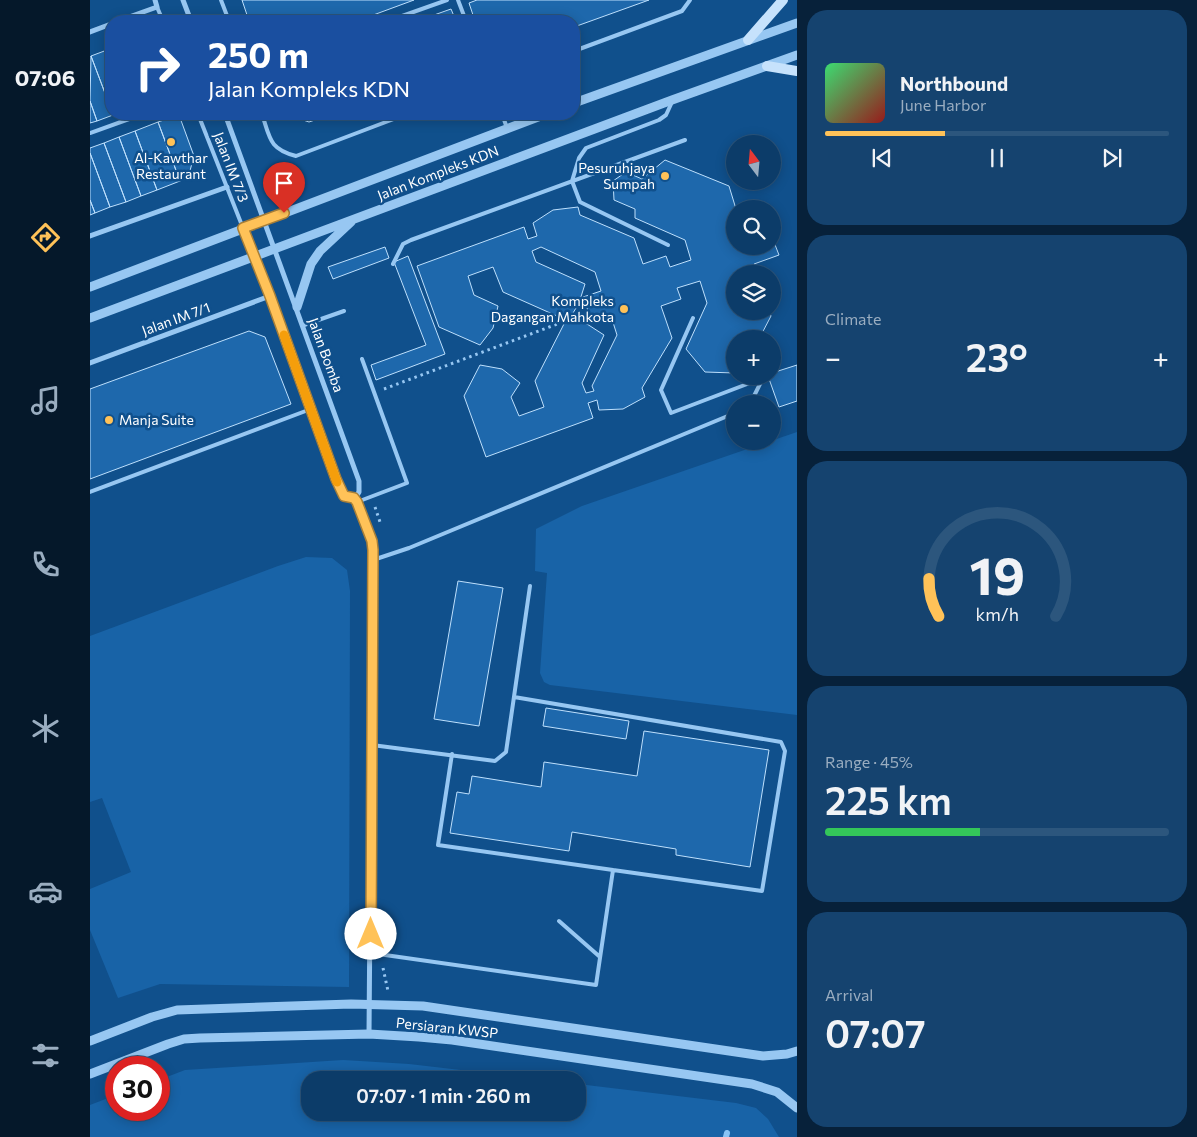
<!DOCTYPE html>
<meta charset="utf-8">
<style>
:root{--surface:#0c3c69;--page:#15436f;--text:#f1f3f6;--muted:#9aadc0;--line:#2c567d;--accent:#ffc258}
body{margin:0;font-family:Commissioner,sans-serif;background:var(--page);color:var(--text);height:100vh;display:flex;flex-direction:column;font-size:19px;white-space:nowrap}
*{box-sizing:border-box;margin:0}
p{font-size:16px;color:var(--muted)}
.icon{flex:none;width:28px;height:28px;fill:none;stroke:currentColor;stroke-width:2;stroke-linecap:round;stroke-linejoin:round}
.map{position:relative;flex:1;overflow:hidden}
.panel{display:flex;flex-direction:column;gap:10px;padding:10px;background:#07213a;width:400px}
.panel>*{flex:none}
.hud{position:absolute;left:15px;top:15px;width:475px;height:105px;border-radius:20px;box-shadow:0 2px 12px #0003,0 0 0 1px var(--line);background:#1a4fa0;color:#fff;overflow:hidden}
.needle{width:32px;rotate:344deg}
.buttons{position:absolute;left:636px;top:135px;display:grid;gap:10px}
.buttons a{display:grid;place-items:center;width:55px;height:55px;border-radius:50%;background:var(--surface);box-shadow:0 2px 12px #0003,0 0 0 1px var(--line);font-size:25px}
.speed{position:absolute;left:15px;top:1056px;display:flex;gap:10px;font-size:25px;font-weight:700;text-align:center}
.speed>*{display:grid;place-content:center;width:65px;height:65px;border-radius:50%;background:var(--surface);box-shadow:0 2px 12px #0003,0 0 0 1px var(--line);line-height:1}
.speed .limit{border:8px solid #d22;background:#fff;color:#111}
.pin{position:absolute;display:grid;place-items:center;width:42px;height:42px;color:#fff;margin:-51px -21px;border-radius:50% 50% 50% 0;rotate:-45deg;box-shadow:0 0 5px #0007}
.pin .icon{rotate:45deg}
.me{position:absolute;width:55px;margin:-28px;rotate:0deg;stroke-linejoin:round;filter:drop-shadow(0 0 4px #0008)}
.turn{display:flex;align-items:center;gap:18px;height:105px;padding:0 20px;font-size:22px}
.turn .icon{width:65px;height:65px;stroke-width:2.5}
.turn b{display:block;font-size:35px;line-height:42px}
.big{font-size:38px;font-weight:600;line-height:1.1}
.panel .tile{flex:1;display:flex;flex-direction:column;justify-content:center;gap:8px;min-width:0;padding:0 18px;border-radius:20px;background:var(--page)}
.panel .dial{align-items:center;gap:0}
.dial svg{height:130px;overflow:visible;fill:none;stroke:var(--line);stroke-width:7;stroke-linecap:round;text-anchor:middle}
.dial text{fill:var(--text);stroke:none}
.song{display:flex;align-items:center;gap:15px}
.cover{width:60px;height:60px;border-radius:8px;background:linear-gradient(135deg,hsl(140 70% 55%),hsl(0 70% 35%))}
.played{height:5px;border-radius:2px;background:linear-gradient(90deg,var(--accent) 35%,var(--line) 35%)}
.keys{display:flex;justify-content:space-around;direction:ltr}
.heat{display:flex;justify-content:space-between;align-items:center;font-size:28px;direction:ltr}
.charge{height:8px;border-radius:4px;background:linear-gradient(90deg,#34c759 45%,var(--line) 0)}
.trip{position:absolute;left:211px;top:1071px;width:285px;height:50px;border-radius:20px;background:var(--surface);box-shadow:0 2px 12px #0003,0 0 0 1px var(--line);font-weight:600;line-height:50px;text-align:center}
main{display:flex;flex:1;min-height:0}
.dock{display:flex;flex-direction:column;width:90px;justify-content:space-around;align-items:center;background:#05182a;color:var(--muted)}
.dock .icon{width:35px;height:35px}
.dock .on{color:var(--accent)}
.dock b{font-size:22px;color:var(--text)}
.map>svg:first-child{display:block}
</style>
<main>
<nav class="dock">
<b>07:06</b>
<svg class="icon on" aria-label="directions" viewBox="0 0 24 24"><path d="M12 3l9 9-9 9-9-9zM9 14v-3h6M13 9l2 2-2 2"/></svg>
<svg class="icon" aria-label="music" viewBox="0 0 24 24"><path d="M9 18V5l10-2v13"/><circle cx="6" cy="18" r="3"/><circle cx="16" cy="16" r="3"/></svg>
<svg class="icon" aria-label="phone" viewBox="0 0 24 24"><path d="M5 4h4l2 5-3 2q2 4 5 5l2-3 5 2v4C11 20 4 13 5 4z"/></svg>
<svg class="icon" aria-label="climate" viewBox="0 0 24 24"><path d="M12 3v18M4 7l16 10M4 17L20 7"/></svg>
<svg class="icon" aria-label="car" viewBox="0 0 24 24"><path d="M5 17H2v-5l4-1 3-4h7l3 4 3 1v5h-3M9 17h6M6 11h13"/><circle cx="7" cy="17" r="2"/><circle cx="17" cy="17" r="2"/></svg>
<svg class="icon" aria-label="filters" viewBox="0 0 24 24"><path d="M4 7h16M4 17h16"/><circle cx="9" cy="7" r="2"/><circle cx="15" cy="17" r="2"/></svg>
</nav>
<div class="map">
<svg width="707" height="1137" viewBox="0 0 707 1137">
<rect width="100%" height="100%" fill="#10508c"/>
<path fill="#1863a7" d="M 707,432 L 707,715 L 460,685 L 454,682 L 450,673 L 457,573 L 445,571 L 446,529 L 492,506 Z
M 216,557 L 242,558 L 257,570 L 260,591 L 259,987 L 70,984 L 28,998 L 0,930 L 0,889 L 41,872 L 12,798 L 0,802 L 0,636 L 188,566 Z
M 253,1060 L 319,1064 L 456,1080 L 220,1080 L 220,1112 L 488,1112 L 488,1084 L 646,1103 L 666,1108 L 678,1119 L 689,1137 L 0,1137 L 0,1105 L 26,1095 L 26,1110 L 69,1110 L 69,1080 L 95,1070 Z"/>
<g fill="none" stroke-linecap="round" stroke-linejoin="round">
<path stroke="#89c4f6" stroke-width="6" d="M 636,1137 L 637,1133"/>
</g>
<path fill="#1e68ac" stroke="#bee0fd" fill-rule="evenodd" d="M 152,0 L 324,0 L 267,21 L 159,21 Z
M 387,0 L 559,0 L 484,27 L 484,21 L 385,21 L 379,3 Z
M 361,9 L 366,21 L 327,21 Z
M 17,50 L 21,60 L 21,109 L 1,56 Z
M 1,56 L 21,109 L 21,114 L 23,115 L 7,121 L 0,101 Z
M 0,101 L 7,121 L 0,123 Z
M 195,114 L 243,114 L 219,122 Z
M 89,115 L 104,156 L 98,178 L 90,181 L 68,122 Z
M 68,122 L 90,181 L 67,190 L 45,131 Z
M 45,131 L 67,190 L 51,196 L 29,137 Z
M 29,137 L 51,196 L 36,202 L 14,143 Z
M 14,143 L 36,202 L 20,207 L 0,153 L 0,148 Z
M 0,153 L 20,207 L 5,213 L 0,200 Z
M 575,160 L 639,186 L 646,209 L 645,246 L 682,246 L 682,237 L 689,255 L 664,264 L 667,274 L 645,274 L 645,311 L 679,311 L 681,316 L 669,339 L 645,339 L 645,373 L 615,372 L 596,349 L 617,303 L 610,281 L 587,288 L 591,299 L 571,306 L 582,338 L 552,388 L 555,397 L 533,409 L 509,410 L 507,400 L 498,403 L 503,418 L 396,457 L 374,396 L 390,365 L 412,369 L 430,383 L 421,397 L 429,416 L 454,407 L 445,381 L 476,320 L 413,292 L 403,267 L 378,276 L 384,295 L 408,306 L 403,328 L 390,345 L 349,327 L 327,266 L 434,227 L 438,239 L 447,236 L 443,223 L 463,210 L 488,207 L 490,215 L 544,238 L 553,264 L 576,256 L 580,267 L 601,260 L 595,240 L 545,218 L 545,209 L 524,200 L 523,181 L 536,172 L 552,179 ZM 451,247 L 505,272 L 511,291 L 493,297 L 502,322 L 521,316 L 527,335 L 502,386 L 504,391 L 496,393 L 492,383 L 514,335 L 497,324 L 480,318 L 489,303 L 495,284 L 446,262 L 442,251 Z
M 0,200 L 5,213 L 0,215 Z
M 295,247 L 299,258 L 243,279 L 238,267 Z
M 318,256 L 355,354 L 286,380 L 281,365 L 336,345 L 304,262 Z
M 159,331 L 175,337 L 201,404 L 0,479 L 0,389 Z
M 707,365 L 707,401 L 689,407 L 678,376 L 682,376 L 682,373 Z
M 368,581 L 413,588 L 389,726 L 344,719 Z
M 456,708 L 539,721 L 536,739 L 453,726 Z
M 554,731 L 679,750 L 660,867 L 586,855 L 586,849 L 482,832 L 479,851 L 360,833 L 367,792 L 379,794 L 382,776 L 451,787 L 454,762 L 547,776 Z"/>
<g fill="none" stroke-linecap="round" stroke-linejoin="round">
<path stroke="#97c7f2" stroke-width="3" stroke-dasharray="2.5 4" stroke-linecap="butt" d="M 294,389 L 470,323
M 285,507 L 291,525
M 293,968 L 298,991"/>
<path stroke="#97c7f2" stroke-width="4" d="M 131,0 L 139,21
M 368,0 L 376,21
M 67,7 L 73,21
M 298,21 L 357,0
M 484,51 L 592,11 L 600,0
M 108,114 L 153,228
M 172,114 C 180,138 179,149 206,156 L 317,114
M 412,114 L 417,128
M 0,133 L 53,114
M 578,245 L 490,202 L 482,181 L 489,158 L 496,148 L 569,120 L 576,115 L 582,102
M 303,264 L 313,244 L 321,240 L 595,140
M 603,318 L 571,390 L 581,413 L 673,378
M 214,325 L 254,311
M 660,404 L 673,378
M 0,492 L 221,409
M 267,502 L 317,483 L 272,359
M 283,560 L 319,548 L 645,413
M 424,697 L 691,742 L 695,751 L 672,891 L 523,870
M 282,745 L 405,761 L 416,752 L 440,586
M 469,921 L 510,957
M 281,953 L 506,985 L 523,870 L 348,845 L 362,754"/>
<path stroke="#97c7f2" stroke-width="5" d="M 93,0 L 101,21
M 28,21 L 67,7 L 65,0
M 0,32 L 21,24
M 135,114 L 269,481 L 269,492 L 265,498
M 153,229 L 180,296 L 250,490 L 256,497 L 265,498
M 0,236 L 137,187
M 0,363 L 180,296
M 265,498 L 282,541 L 283,550 L 279,1034"/>
<path stroke="#97c7f2" stroke-width="9" d="M 484,103 L 707,23
M 0,287 L 456,114
M 207,307 L 221,264 L 230,251 L 261,222
M 0,318 L 582,100 L 707,55
M 0,1041 L 62,1017 L 87,1010 L 261,1004 L 333,1006 L 673,1056 L 697,1054 L 707,1051
M 0,1074 L 78,1044 L 94,1039 L 110,1038 L 279,1034 L 329,1037 L 362,1040 L 662,1084 L 687,1092 L 707,1108"/>
<path stroke="#c6e2fc" stroke-width="10" d="M 658,40 L 693,0
M 677,66 L 707,71"/>
</g>
<g fill="none" stroke-linecap="round" stroke-linejoin="round">
<defs>
<path id="route" d="M 194,213 L 153,228 L 180,296 L 246,479 L 254,496 L 264,498 L 267,502 L 282,541 L 283,550 L 281,934"/>
</defs>
<use href="#route" stroke="#a67e39" stroke-width="12"/>
<use href="#route" stroke="#ffc258" stroke-width="9"/>
<path stroke="#f59e0b" stroke-width="9" d="M 194,335 L 247,482"/>
</g>
<g fill="#ffc258" stroke="#10508c" stroke-width="2">
<circle cx="81" cy="142" r="5"/>
<circle cx="575" cy="176" r="5"/>
<circle cx="534" cy="309" r="5"/>
<circle cx="19" cy="420" r="5"/>
</g>
<g text-anchor="middle" stroke-width="5" stroke-linejoin="round" paint-order="stroke">
<g font-size="14" fill="#fff" stroke="#10508c" text-anchor="end">
<text x="81" y="163" text-anchor="middle">Al-Kawthar<tspan x="81" dy="16">Restaurant</tspan></text>
<text x="565" y="173">Pesuruhjaya<tspan x="565" dy="16">Sumpah</tspan></text>
<text x="524" y="306">Kompleks<tspan x="524" dy="16">Dagangan Mahkota</tspan></text>
<text x="29" y="425" text-anchor="start">Manja Suite</text>
</g>
<g font-size="14" fill="#fff" stroke="#10508c">
<text transform="translate(141 167) rotate(69)" y="5">Jalan IM 7/3</text>
<text transform="translate(348 173) rotate(-21)" y="5">Jalan Kompleks KDN</text>
<text transform="translate(86 319) rotate(-20)" y="5">Jalan IM 7/1</text>
<text transform="translate(236 355) rotate(70)" y="5">Jalan Bomba</text>
<text transform="translate(357 1028) rotate(6)" y="5">Persiaran KWSP</text>
</g>
</g>
</svg>
<div class="buttons">
<a><svg class="needle" viewBox="-14 -14 28 28"><path d="M0-13l5 13h-10z" fill="#e53935"/><path d="M0 13l5-13h-10z" fill="#9aadc0"/></svg></a>
<a><svg class="icon" aria-label="search" viewBox="0 0 24 24"><circle cx="10" cy="10" r="6"/><path d="M15 15l6 6"/></svg></a>
<a><svg class="icon" aria-label="layers" viewBox="0 0 24 24"><path d="M12 4l9 5-9 5-9-5zM3 14l9 5 9-5"/></svg></a>
<a>+</a>
<a>−</a>
</div>
<div class="speed"><div class="limit">30</div></div>
<div class="pin" style="left:194px;top:213px;background:#d93025"><svg class="icon" aria-label="arrive" viewBox="0 0 24 24"><path d="M6 21V4h12l-3 4 3 4H6"/></svg></div>
<svg class="me" style="left:281px;top:934px" viewBox="-20 -20 40 40"><circle r="19" fill="#fff"/><path d="M0-13L10 11 0 6-10 11z" fill="#ffc258"/></svg>
<div class="trip">07:07 · 1 min · 260 m</div>
<div class="hud">
<div class="turn"><svg class="icon" aria-label="right" viewBox="0 0 24 24"><path d="M7 20v-9h11M14 6l5 5-5 5"/></svg><div><b>250 m</b>Jalan Kompleks KDN</div></div>
</div>
</div>
<section class="panel">
<div class="tile">
<div class="song"><i class="cover"></i><div><b>Northbound</b><p>June Harbor</p></div></div>
<div class="played"></div>
<div class="keys"><svg class="icon" aria-label="previous" viewBox="0 0 24 24"><path d="M18 5L8 12l10 7zM5 5v14"/></svg><svg class="icon" aria-label="pause" viewBox="0 0 24 24"><path d="M8 5v14M16 5v14"/></svg><svg class="icon" aria-label="next" viewBox="0 0 24 24"><path d="M6 5l10 7-10 7zM19 5v14"/></svg></div>
</div>
<div class="tile"><p>Climate</p>
<div class="heat"><a>−</a><b class="big">23°</b><a>+</a></div>
</div>
<div class="tile dial"><svg viewBox="0 0 100 80">
<path d="M14 69A42 42 0 1 1 86 69"/>
<path d="M14 69A42 42 0 0 1 8 46" stroke="#ffc258"/>
<text x="50" y="56" font-size="32" font-weight="700">19</text>
<text x="50" y="72" font-size="11">km/h</text>
</svg></div>
<div class="tile"><p>Range · 45%</p><b class="big">225 km</b><div class="charge"></div></div>
<div class="tile"><p>Arrival</p><b class="big">07:07</b></div>
</section>
</main>
